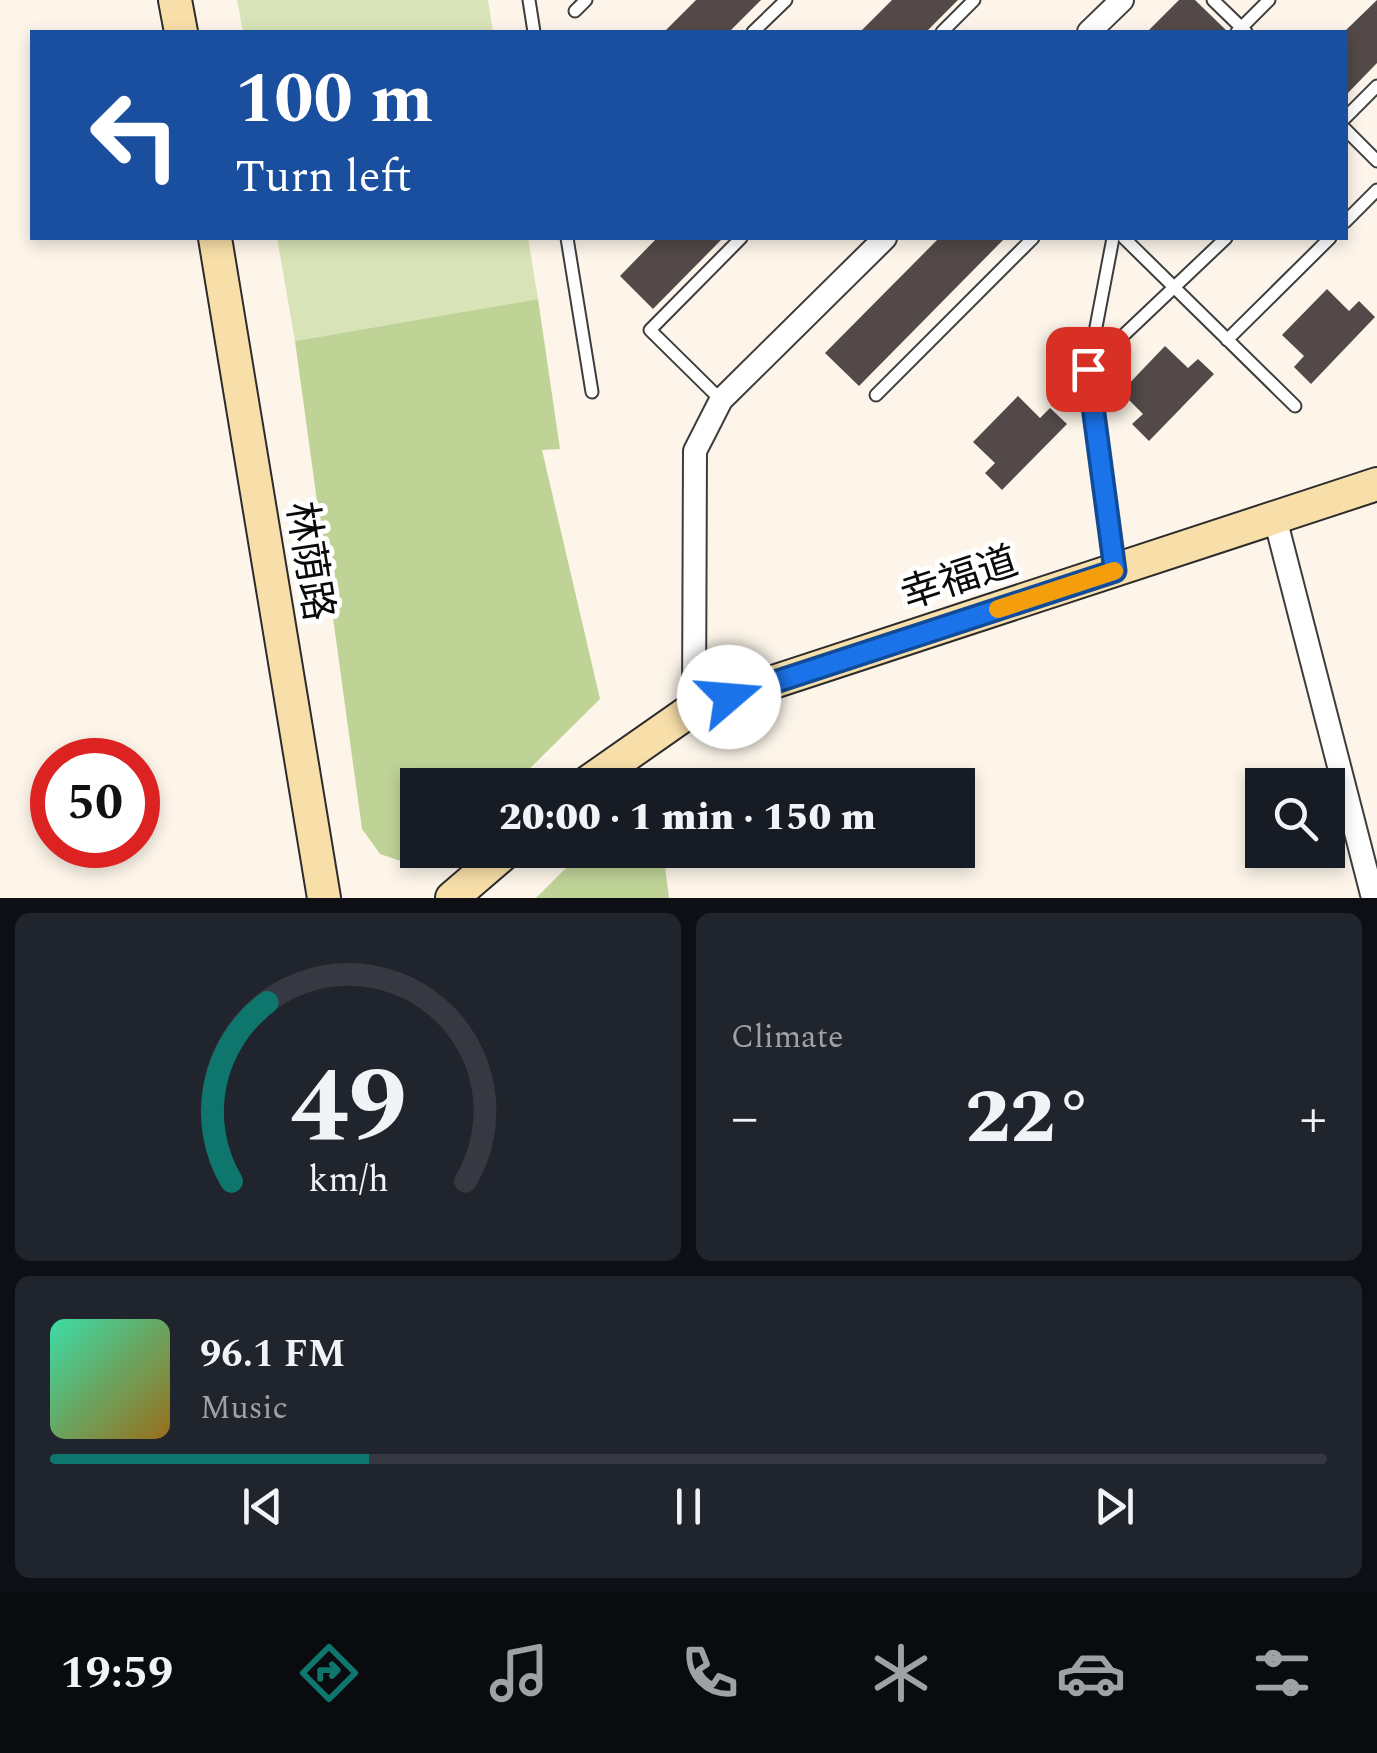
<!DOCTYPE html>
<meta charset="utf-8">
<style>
:root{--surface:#171b24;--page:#20242c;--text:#f1f3f6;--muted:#9ea1a6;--line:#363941;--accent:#0f766e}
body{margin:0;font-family:Spectral,"Noto Sans SC",serif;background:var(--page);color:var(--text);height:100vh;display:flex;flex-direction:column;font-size:38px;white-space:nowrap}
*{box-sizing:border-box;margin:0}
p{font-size:32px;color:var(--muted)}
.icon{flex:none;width:55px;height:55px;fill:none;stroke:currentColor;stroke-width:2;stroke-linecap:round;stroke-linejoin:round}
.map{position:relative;height:898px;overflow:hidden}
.panel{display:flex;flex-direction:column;gap:15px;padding:15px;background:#0d0f14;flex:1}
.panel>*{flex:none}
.banner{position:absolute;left:30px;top:30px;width:1318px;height:210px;border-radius:0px;box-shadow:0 5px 15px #0003;background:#1a4fa0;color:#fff;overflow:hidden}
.controls{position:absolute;left:1245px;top:768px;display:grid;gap:20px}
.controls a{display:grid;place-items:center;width:100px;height:100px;border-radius:0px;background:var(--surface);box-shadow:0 5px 15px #0003;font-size:50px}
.speed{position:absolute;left:30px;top:738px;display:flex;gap:20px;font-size:50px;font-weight:700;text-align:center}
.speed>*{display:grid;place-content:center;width:130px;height:130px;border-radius:50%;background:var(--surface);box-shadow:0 5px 15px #0003;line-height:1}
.speed .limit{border:15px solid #d22;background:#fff;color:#111}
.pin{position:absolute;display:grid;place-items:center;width:85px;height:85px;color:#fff;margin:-42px;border-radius:20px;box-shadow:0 5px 15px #0006}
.me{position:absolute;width:110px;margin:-55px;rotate:72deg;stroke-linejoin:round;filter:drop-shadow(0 0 8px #0008)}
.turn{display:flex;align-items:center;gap:35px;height:210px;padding:0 40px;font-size:45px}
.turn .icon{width:130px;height:130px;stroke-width:2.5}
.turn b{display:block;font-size:70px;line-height:85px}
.big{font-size:75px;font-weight:800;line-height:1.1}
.panel .card{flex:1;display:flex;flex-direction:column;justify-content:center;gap:15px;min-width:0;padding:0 35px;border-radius:15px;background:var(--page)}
.panel .dial{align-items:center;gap:0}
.dial svg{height:260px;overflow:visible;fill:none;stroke:var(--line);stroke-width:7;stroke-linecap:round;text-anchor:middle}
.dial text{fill:var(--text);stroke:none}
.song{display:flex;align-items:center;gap:30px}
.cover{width:120px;height:120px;border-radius:15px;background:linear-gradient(135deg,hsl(160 70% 55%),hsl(40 70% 35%))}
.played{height:10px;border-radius:5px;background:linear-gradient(90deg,var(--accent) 25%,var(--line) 25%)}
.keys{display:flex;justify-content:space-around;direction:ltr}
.heat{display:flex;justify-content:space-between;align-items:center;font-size:55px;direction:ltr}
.panel .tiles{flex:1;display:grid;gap:15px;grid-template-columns:1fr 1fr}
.card:last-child{grid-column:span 2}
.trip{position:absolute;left:400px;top:768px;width:575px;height:100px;border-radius:0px;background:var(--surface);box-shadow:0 5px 15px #0003;font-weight:800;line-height:100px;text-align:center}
.menu{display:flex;height:160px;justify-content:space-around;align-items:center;background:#090b0e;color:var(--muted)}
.menu .icon{width:70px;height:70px}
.menu .active{color:var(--accent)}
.menu b{font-size:45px;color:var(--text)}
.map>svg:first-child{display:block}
</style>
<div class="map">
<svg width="1377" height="898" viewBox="0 0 1377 898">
<rect width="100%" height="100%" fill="#fdf5e9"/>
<path fill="#d8e4b7" d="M 237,0 L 488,0 L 493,32 L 243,32 Z
M 277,238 L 528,238 L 538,299 L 295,341 Z"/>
<path fill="#bfd397" d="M 538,299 L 560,449 L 542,450 L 600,699 L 513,785 L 418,785 L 418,850 L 447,850 L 413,865 L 380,854 L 362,829 L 295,341 Z
M 584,850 L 663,850 L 669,898 L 536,898 Z"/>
<path fill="#524948" d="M 696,0 L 761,0 L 729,32 L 664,32 Z
M 892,0 L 958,0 L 926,32 L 860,32 Z
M 1179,0 L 1195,0 L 1228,32 L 1147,32 Z
M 1377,0 L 1377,63 L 1345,96 L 1345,31 Z
M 657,238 L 723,238 L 653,309 L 620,276 Z
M 939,238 L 1005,238 L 859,386 L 825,353 Z
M 1327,289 L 1349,311 L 1359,301 L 1375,317 L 1311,384 L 1294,367 L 1304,356 L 1282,335 Z
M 1165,346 L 1188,368 L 1198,359 L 1214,374 L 1149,441 L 1132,424 L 1143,414 L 1121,392 Z
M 1018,396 L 1040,418 L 1050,408 L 1067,424 L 1002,490 L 985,473 L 995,463 L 973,442 Z"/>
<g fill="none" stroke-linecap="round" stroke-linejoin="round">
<defs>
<path id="lane" d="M 529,0 L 534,32
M 1213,0 L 1246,32
M 575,11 L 586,0
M 753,32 L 786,0
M 942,32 L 974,0
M 1237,32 L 1269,0
M 1345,118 L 1377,86
M 1345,129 L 1377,161
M 1345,222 L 1377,190
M 567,238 L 592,392
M 1113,238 L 1088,369 L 1114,566
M 1124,238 L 1295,406
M 1227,340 L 1330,238
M 1088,369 L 1226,238
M 876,395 L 1033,238
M 721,400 L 650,330 L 741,238"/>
<path id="street" d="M 1089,32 L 1122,0
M 1275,518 L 1373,898
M 694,708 L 695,451 L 721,400 L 885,238"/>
<path id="secondary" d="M 175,0 L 181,32
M 215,238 L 324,898
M 584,785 L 694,708 L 1377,484
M 452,898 L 508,850"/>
</defs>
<use href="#lane" stroke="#3d3d3d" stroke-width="15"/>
<use href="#street" stroke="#3d3d3d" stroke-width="26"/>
<use href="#secondary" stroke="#2c2c2c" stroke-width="36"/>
<use href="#lane" stroke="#fff" stroke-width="11"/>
<use href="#street" stroke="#fff" stroke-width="22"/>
<use href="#secondary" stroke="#f8dfa9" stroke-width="32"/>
</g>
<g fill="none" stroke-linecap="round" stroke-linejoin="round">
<defs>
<path id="route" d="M 729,697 L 1115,571 L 1088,369"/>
</defs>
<use href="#route" stroke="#114b97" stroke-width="25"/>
<use href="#route" stroke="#1a73e8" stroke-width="18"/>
<path stroke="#f59e0b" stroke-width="18" d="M 998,609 L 1114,571"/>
</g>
<g text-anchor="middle" stroke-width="10" stroke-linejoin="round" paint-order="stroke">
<g font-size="40" fill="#0a0a0a" stroke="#fff">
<text transform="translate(311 561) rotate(81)" y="14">林荫路</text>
<text transform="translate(959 577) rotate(-18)" y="14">幸福道</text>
</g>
</g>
</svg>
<div class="controls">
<a><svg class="icon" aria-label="search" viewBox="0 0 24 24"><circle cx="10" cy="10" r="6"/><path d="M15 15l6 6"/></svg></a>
</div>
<div class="speed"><div class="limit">50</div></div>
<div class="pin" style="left:1088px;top:369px;background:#d93025"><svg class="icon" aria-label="arrive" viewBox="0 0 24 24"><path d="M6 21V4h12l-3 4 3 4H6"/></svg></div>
<svg class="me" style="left:729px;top:697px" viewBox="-20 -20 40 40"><circle r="19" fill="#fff"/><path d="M0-13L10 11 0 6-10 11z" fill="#1a73e8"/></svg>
<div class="trip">20:00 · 1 min · 150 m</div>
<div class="banner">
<div class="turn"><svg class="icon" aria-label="left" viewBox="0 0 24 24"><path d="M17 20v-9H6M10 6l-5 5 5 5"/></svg><div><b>100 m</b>Turn left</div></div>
</div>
</div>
<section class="panel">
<div class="tiles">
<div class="card dial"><svg viewBox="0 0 100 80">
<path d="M14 69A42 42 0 1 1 86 69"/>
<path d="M14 69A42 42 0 0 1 25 14" stroke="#0f766e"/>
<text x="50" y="56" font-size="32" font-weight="700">49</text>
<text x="50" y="72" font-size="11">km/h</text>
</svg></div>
<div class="card"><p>Climate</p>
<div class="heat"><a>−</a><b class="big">22°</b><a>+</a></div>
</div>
<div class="card">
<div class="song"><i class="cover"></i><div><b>96.1 FM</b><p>Music</p></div></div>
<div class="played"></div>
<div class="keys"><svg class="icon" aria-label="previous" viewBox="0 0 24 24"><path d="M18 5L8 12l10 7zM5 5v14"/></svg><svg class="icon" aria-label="pause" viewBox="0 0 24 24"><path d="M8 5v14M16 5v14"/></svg><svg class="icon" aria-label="next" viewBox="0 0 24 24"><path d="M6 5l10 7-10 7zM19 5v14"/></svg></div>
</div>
</div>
</section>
<nav class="menu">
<b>19:59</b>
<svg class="icon active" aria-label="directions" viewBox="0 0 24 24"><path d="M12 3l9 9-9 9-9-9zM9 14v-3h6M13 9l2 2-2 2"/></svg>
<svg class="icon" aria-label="music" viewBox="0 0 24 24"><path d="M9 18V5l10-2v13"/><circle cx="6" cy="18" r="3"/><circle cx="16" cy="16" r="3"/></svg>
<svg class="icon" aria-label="phone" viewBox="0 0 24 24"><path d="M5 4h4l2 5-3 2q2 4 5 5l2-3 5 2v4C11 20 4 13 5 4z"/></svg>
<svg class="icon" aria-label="climate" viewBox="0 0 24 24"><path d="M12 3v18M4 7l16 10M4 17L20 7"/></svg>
<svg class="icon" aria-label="car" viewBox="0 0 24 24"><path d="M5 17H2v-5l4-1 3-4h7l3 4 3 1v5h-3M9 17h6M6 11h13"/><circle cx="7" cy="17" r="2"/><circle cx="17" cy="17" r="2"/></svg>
<svg class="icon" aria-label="filters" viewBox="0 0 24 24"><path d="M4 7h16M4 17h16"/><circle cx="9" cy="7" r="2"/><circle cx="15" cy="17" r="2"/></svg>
</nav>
